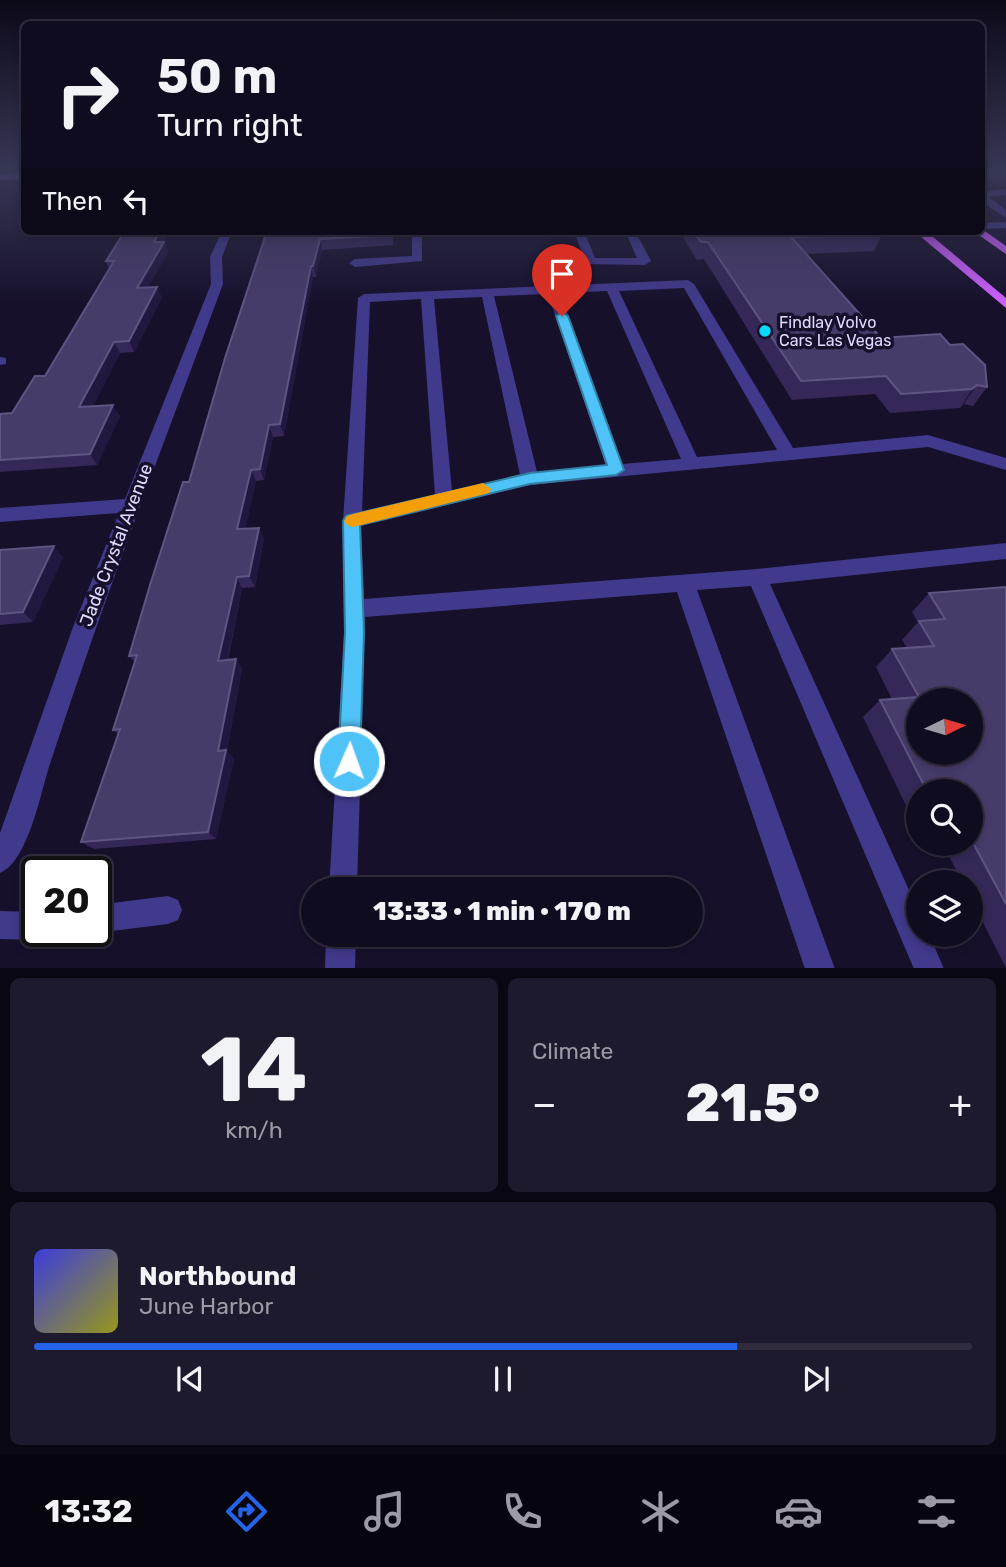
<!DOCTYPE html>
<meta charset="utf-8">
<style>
:root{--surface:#100c20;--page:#1e1a2d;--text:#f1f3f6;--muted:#9c9ba5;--line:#302c3e;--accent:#2563eb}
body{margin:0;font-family:Rubik,sans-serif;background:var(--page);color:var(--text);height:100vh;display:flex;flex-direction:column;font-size:26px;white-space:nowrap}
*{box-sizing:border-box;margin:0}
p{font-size:23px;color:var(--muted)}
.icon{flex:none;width:38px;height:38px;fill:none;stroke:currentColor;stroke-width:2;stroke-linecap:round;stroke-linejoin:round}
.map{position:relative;height:968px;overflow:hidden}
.drawer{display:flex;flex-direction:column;gap:10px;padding:10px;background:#090712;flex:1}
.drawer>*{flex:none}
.hud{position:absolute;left:21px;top:21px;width:964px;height:214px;border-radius:10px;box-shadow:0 4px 10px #0003,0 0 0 2px var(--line);background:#100c20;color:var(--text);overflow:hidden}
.needle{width:46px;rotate:85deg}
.fabs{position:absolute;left:906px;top:688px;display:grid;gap:14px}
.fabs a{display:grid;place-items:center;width:77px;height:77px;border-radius:50%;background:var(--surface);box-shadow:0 4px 10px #0003,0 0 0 2px var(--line);font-size:35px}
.speed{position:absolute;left:21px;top:856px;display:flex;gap:14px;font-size:35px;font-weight:700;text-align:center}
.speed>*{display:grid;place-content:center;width:91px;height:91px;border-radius:50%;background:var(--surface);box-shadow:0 4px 10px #0003,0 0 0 2px var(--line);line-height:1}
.speed .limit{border:4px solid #111;border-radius:10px;background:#fff;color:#111}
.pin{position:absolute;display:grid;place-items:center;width:60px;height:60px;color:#fff;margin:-72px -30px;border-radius:50% 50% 50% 0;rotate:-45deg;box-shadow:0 0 7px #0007}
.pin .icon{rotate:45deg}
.me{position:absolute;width:77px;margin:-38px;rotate:2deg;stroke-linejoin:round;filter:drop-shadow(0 0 5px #0008)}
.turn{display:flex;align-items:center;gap:24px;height:147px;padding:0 21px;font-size:32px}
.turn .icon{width:91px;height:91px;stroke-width:2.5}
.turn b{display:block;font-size:49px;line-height:60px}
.then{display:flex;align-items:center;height:66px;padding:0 21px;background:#0003;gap:14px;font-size:26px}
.big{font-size:52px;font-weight:800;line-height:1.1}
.drawer .card{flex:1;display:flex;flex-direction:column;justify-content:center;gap:10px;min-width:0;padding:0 24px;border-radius:10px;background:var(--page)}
.drawer .dial{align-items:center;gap:0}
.dial b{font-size:91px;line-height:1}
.song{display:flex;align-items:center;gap:21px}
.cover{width:84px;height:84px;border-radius:10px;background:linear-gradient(135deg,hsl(240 70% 55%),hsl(60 70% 35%))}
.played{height:7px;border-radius:4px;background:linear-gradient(90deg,var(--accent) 75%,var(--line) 75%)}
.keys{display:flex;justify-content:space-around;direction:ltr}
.heat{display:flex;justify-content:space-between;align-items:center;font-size:38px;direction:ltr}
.drawer .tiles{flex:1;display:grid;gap:10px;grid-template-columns:1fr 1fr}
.card:last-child{grid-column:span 2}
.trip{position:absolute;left:301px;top:877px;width:402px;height:70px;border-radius:35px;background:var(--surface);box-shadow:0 4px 10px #0003,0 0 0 2px var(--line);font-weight:800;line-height:70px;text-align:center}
.tabs{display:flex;height:112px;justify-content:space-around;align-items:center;background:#06050d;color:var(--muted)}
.tabs .icon{width:49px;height:49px}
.tabs .current{color:var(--accent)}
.tabs b{font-size:32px;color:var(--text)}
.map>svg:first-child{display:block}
</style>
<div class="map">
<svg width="1006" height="969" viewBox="0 0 1006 969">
<rect width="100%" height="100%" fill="#16102b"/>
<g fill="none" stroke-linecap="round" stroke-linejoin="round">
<path fill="#41398b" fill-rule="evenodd" d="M 1006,189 L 1006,195 L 989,197 L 1006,210 L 1006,218 L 982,202 L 982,192 Z
M 1006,222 L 1006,228 L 982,229 L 982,223 Z
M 412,231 L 422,231 L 422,261 L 355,267 L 349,263 L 355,259 L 412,256 Z
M 574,231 L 584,231 L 595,258 L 637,258 L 625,231 L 635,231 L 651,261 L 645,265 L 586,264 Z
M 688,280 L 694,284 L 793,448 L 928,435 L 1006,458 L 1006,470 L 928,447 L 530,485 L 361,526 L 364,599 L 757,569 L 1006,543 L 1006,559 L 770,584 L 919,912 L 919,934 L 929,934 L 944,969 L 914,969 L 751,586 L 697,590 L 835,969 L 805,969 L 677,592 L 365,617 L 357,889 L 329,889 L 344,633 L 343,521 L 358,298 L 364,294 ZM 684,288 L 777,450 L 697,457 L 619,291 ZM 607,291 L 681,459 L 622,464 L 560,293 ZM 548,294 L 606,466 L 537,472 L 494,296 ZM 482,297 L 520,475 L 452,491 L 434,299 ZM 421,299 L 435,495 L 362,512 L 370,302 Z
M 326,934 L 356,934 L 355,969 L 325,969 Z"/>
<path fill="#41398b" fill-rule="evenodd" d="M 222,231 L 232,231 L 222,257 L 223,284 C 163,445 101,606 48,770 C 40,797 27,862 0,873 L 0,833 L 73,627 L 119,513 L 0,522 L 0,508 L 125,499 L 211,284 L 210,257 Z
M 0,357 L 6,358 L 6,364 L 0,365 Z
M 168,896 L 178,900 L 182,910 L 178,920 L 168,924 L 96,933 L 90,931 L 96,931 L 96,905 Z
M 0,911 L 37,912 L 37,931 L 49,931 L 47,936 L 37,940 L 0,939 Z"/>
<path fill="#7c70ff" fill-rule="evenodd" d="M 24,173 L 24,179 L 0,180 L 0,174 Z"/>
<path fill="#cd60ff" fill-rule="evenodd" d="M 982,229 L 1006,246 L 1006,254 L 973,231 L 982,231 Z
M 914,231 L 926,231 L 1006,298 L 1006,308 Z"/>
</g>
<path fill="#352859" d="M 982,169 L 1006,169 L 1006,180 L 982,181 Z
M 267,231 L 393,231 L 393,245 L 322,250 L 316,277 L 313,277 L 284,436 L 273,437 L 264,480 L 256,481 L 245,529 L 259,528 L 264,539 L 255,587 L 242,588 L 228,660 L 236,659 L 242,669 L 227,751 L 234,759 L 216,839 L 94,849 L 81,842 L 118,734 L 113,730 L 135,662 L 129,656 L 189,482 Z
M 679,231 L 879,231 L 882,234 L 874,251 L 806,254 L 881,338 L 987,387 L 973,406 L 964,404 L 960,408 L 890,413 L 875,394 L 792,400 L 704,259 L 697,260 Z
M 164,242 L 168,252 L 148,287 L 162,297 L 134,352 L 120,353 L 93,406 L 120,416 L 97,465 L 0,472 L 0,414 L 12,413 L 45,376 L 109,269 L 106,261 Z
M 0,550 L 63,557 L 33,622 L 0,625 Z
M 1006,587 L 1006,968 L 971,899 L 971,882 L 962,882 L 943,844 L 971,844 L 971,791 L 919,791 L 919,828 L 917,828 L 863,717 L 880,700 L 892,699 L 876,667 L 892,649 L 907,648 L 902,640 L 918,622 L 912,612 L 929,593 Z"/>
<path fill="#21173f" d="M 160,231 L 170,231 L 164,242 L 168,252 L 142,298 L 137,288 L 154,242 Z
M 320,239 L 322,250 L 316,277 L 313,266 Z
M 311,266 L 313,277 L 284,436 L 280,424 Z
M 157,287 L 162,297 L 134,352 L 129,341 Z
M 114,342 L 120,353 L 87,418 L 79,407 Z
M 977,385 L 964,404 L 960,408 L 972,389 Z
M 113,405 L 120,416 L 97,465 L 90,454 Z
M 269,425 L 273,437 L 264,480 L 260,469 Z
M 251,470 L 256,481 L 243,541 L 237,529 Z
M 259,528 L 264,539 L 255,587 L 249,576 Z
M 54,546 L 63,557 L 33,622 L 23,612 Z
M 237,577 L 242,588 L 225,671 L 218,661 Z
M 236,659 L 242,669 L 227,751 L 234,759 L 216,839 L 208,832 L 218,751 Z"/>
<path fill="#473b6a" stroke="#5f5482" stroke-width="2" fill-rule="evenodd" d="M 125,231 L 160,231 L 154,242 L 164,242 L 137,288 L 157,287 L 129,341 L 114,342 L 79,407 L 113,405 L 90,454 L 0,460 L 0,414 L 12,413 L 35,376 L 45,376 L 114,261 L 106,261 Z
M 267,231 L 392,231 L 392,235 L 320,239 L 313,266 L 311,266 L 280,424 L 269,425 L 260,469 L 251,470 L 237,529 L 259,528 L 249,576 L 237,577 L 218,661 L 236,659 L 218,751 L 226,750 L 208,832 L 81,842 L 120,729 L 113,730 L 137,655 L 129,656 L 150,585 L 183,482 L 189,482 L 225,358 Z
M 693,231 L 879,231 L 882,234 L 791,237 L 881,338 L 940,334 L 950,345 L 963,344 L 985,365 L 987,387 L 977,385 L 972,389 L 901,394 L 886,376 L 801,381 L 708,242 L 701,242 Z
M 54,546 L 23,612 L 0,614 L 0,550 Z
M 1006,587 L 1006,904 L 971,839 L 971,791 L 927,791 L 880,700 L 919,697 L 892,649 L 934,646 L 919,621 L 945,619 L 929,593 ZM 919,700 L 971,700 L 971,752 L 919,752 Z"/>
<linearGradient id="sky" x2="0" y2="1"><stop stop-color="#0c0918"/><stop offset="0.56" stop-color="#363755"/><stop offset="1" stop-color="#363755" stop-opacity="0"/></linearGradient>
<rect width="1006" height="304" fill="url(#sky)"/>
<path fill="#4fc3f7" stroke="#337fa1" stroke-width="2" d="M 562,312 L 568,316 L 624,470 L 616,475 L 530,484 L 360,525 L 364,633 L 360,761 L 357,769 L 349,772 L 341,769 L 338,761 L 345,633 L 343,521 L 346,516 L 530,473 L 607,465 L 556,316 Z"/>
<path fill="#f59e0b" d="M 483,483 L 491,489 L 489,493 L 353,527 L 347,525 L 344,521 L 347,516 L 353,514 Z"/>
<circle fill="#05d7ff" stroke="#16102b" stroke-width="2.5" cx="765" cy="331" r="7"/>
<g text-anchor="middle" stroke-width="7" stroke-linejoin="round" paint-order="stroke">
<g font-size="16" fill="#e0d9ff" stroke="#16102b" text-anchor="start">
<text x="779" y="328">Findlay Volvo<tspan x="779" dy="18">Cars Las Vegas</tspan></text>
</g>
<g font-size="18" fill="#e0d9ff" stroke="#16102b">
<text transform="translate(116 545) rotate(-69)" y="6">Jade Crystal Avenue</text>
</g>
</g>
</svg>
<div class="fabs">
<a><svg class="needle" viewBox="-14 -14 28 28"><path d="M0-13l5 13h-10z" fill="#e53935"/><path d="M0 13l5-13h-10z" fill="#9c9ba5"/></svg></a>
<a><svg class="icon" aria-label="search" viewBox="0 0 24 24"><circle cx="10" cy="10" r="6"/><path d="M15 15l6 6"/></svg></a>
<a><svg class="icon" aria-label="layers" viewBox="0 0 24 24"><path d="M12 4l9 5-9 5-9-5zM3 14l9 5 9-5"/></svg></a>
</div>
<div class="speed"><div class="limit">20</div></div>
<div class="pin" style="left:562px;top:316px;background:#d93025"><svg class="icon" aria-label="arrive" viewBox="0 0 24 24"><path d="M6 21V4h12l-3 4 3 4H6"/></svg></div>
<svg class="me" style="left:349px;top:761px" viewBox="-20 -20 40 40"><circle r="17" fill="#4fc3f7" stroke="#fff" stroke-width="3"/><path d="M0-11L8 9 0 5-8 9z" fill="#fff"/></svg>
<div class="trip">13:33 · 1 min · 170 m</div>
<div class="hud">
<div class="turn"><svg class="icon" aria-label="right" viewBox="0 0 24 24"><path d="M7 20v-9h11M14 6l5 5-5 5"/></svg><div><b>50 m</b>Turn right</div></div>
<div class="then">Then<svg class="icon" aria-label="left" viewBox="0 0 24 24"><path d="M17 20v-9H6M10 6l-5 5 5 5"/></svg></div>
</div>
</div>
<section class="drawer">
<div class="tiles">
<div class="card dial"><b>14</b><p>km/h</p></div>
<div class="card"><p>Climate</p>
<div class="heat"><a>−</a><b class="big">21.5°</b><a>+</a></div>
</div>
<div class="card">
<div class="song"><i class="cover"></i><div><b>Northbound</b><p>June Harbor</p></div></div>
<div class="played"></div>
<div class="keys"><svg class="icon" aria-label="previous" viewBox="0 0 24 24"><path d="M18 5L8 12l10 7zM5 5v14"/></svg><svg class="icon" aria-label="pause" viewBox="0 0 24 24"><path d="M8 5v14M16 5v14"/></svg><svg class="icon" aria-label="next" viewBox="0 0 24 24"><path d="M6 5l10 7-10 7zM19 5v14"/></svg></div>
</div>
</div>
</section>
<nav class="tabs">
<b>13:32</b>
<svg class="icon current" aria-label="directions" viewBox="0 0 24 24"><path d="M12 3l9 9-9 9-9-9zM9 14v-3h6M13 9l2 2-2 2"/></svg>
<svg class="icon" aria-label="music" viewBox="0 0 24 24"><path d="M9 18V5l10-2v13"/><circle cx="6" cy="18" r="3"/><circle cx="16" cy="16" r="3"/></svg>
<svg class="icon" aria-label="phone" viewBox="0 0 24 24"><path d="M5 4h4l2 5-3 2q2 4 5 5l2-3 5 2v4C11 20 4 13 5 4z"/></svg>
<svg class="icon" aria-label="climate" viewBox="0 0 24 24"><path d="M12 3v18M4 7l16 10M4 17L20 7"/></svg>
<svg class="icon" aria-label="car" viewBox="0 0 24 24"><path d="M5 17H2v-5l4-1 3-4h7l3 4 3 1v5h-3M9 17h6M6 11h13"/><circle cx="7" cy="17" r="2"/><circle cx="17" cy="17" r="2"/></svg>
<svg class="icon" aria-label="filters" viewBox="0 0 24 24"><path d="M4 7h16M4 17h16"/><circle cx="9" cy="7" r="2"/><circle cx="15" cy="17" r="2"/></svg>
</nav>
